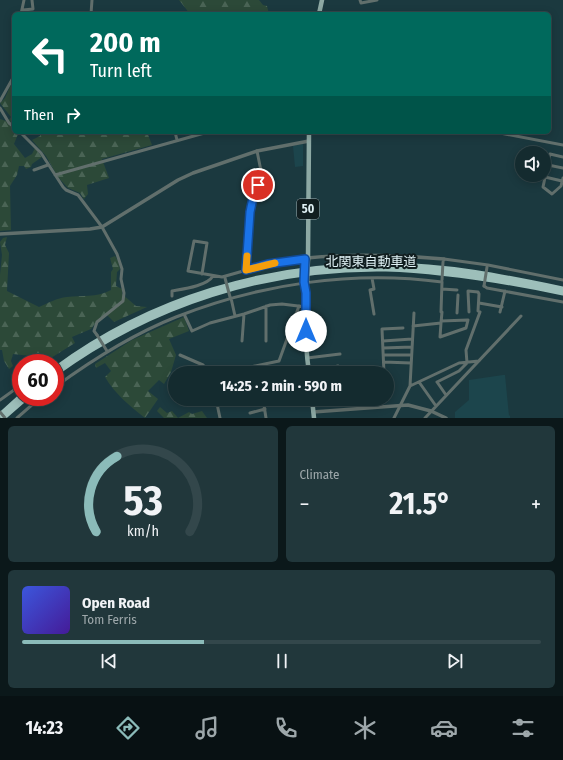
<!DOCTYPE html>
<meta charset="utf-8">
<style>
:root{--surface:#142b2f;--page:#21373b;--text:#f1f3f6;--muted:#9da7aa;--line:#33474b;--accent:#8bbbb9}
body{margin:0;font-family:"Fira Sans Condensed","Noto Sans JP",sans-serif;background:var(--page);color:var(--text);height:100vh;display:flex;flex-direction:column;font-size:15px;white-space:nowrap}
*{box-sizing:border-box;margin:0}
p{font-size:13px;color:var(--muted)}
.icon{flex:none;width:22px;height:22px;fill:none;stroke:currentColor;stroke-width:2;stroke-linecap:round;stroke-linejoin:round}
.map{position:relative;height:418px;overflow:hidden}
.sheet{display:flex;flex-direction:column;gap:8px;padding:8px;background:#0b181a;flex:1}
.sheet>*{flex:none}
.hud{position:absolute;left:12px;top:12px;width:539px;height:122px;border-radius:6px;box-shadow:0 2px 10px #0003,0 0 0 1px var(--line);background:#00695c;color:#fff;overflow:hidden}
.buttons{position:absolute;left:515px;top:146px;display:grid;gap:8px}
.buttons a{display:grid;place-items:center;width:36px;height:36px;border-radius:50%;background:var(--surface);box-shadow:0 2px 10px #0003,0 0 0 1px var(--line);font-size:20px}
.speed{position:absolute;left:12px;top:354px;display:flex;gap:8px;font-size:20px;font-weight:700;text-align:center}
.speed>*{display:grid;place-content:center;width:52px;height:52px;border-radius:50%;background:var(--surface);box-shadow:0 2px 10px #0003,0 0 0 1px var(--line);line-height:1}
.speed .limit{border:6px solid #d22;background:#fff;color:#111}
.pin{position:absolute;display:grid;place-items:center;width:34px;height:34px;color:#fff;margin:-17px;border:2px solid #fff;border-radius:50%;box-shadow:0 1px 4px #0007}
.me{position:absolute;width:44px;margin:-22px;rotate:0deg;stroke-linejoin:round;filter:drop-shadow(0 0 3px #0008)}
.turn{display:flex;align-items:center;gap:14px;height:84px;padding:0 12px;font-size:18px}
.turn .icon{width:52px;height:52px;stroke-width:2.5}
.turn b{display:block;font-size:28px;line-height:34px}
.then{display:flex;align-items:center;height:38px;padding:0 12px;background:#0003;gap:8px;font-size:15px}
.big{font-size:30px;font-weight:700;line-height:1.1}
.sheet .card{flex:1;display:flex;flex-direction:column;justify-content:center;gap:6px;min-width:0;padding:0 14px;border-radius:6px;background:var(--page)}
.sheet .dial{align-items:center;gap:0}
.dial svg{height:104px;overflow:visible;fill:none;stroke:var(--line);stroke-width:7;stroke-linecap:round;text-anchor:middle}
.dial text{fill:var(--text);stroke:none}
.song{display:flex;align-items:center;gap:12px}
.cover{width:48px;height:48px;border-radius:6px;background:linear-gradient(135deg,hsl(230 70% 55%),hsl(260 70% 35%))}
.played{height:4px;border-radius:2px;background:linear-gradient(90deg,var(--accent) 35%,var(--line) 35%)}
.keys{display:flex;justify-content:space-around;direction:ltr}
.heat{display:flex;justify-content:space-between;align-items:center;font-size:22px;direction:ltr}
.sheet .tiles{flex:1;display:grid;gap:8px;grid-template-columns:1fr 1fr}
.card:last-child{grid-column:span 2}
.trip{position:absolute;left:168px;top:366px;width:226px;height:40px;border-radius:20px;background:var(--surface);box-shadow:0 2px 10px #0003,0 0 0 1px var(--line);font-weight:700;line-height:40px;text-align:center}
.dock{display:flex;height:64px;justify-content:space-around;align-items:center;background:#081113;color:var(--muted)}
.dock .icon{width:28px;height:28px}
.dock .active{color:var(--accent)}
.dock b{font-size:18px;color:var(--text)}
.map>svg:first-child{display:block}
</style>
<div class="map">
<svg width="563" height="418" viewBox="0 0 563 418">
<defs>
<pattern id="forest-firs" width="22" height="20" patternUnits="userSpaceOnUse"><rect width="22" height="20" fill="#2c4938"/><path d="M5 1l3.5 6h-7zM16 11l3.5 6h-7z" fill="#4a6455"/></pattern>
</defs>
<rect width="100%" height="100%" fill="#1b393f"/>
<path fill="#1c454c" d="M 303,144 L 303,166 L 295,167 L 293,146 Z
M 503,375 L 505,375 L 509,416 L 510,415 L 510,418 L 455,418 L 455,412 L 469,400 L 469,380 Z"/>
<path fill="url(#forest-firs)" d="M 179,0 L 259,0 L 263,5 L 267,6 L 269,14 L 190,14 Z
M 14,78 L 14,123 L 12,124 L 9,120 L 11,117 L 0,103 L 5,98 Z
M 0,119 L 6,121 L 14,130 L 14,132 L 18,134 L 14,144 L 25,158 L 32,154 L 35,148 L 42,157 L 32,164 L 31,167 L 26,169 L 24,166 L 19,166 L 17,175 L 10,186 L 11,230 L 0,231 Z
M 40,132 L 147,132 L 152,145 L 102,159 L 109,178 L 87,185 L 88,194 L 84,199 L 80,193 L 68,188 L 58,177 L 46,156 L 32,140 L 40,136 Z
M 7,237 L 5,245 L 9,253 L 7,291 L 39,307 C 48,303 57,298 67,297 C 82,295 96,298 111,290 L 111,272 L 113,269 L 110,258 L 115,256 L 118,261 L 120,269 L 117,272 L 116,286 L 122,289 L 122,294 L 136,306 L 147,307 L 114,322 L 106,314 L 97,321 L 91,329 L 72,337 L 75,343 L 46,361 L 31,356 L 13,354 L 11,361 L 13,366 L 9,369 L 4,361 L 2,350 L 0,350 L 0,275 L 2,255 L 0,242 L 3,238 Z
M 184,317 L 189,331 L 169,339 L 176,355 L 171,372 L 164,384 L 159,380 L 148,391 L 158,399 L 145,418 C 130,406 115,394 105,377 L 111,371 L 105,363 L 96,368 L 95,364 L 132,340 Z
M 160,407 L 167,413 L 172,411 L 178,418 L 189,412 L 192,414 L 202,411 L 207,418 L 164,418 L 157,411 Z"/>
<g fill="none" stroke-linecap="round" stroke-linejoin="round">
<path stroke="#616f6c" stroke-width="3" d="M 360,0 L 361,3 L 377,0
M 23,10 L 33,9 L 32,0
M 21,14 L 24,0
M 91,14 L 92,0
M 307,14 L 320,12
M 0,101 L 14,76
M 0,108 L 9,123 L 14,127
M 20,132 L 41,153 L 63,187 L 66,190 L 78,195 L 102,227 L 117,254 L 122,269 L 121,279 L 124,293 L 123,301 L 97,322 L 94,331 L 97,335
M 175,132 L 177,140
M 495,132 L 563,145
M 563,157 L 550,154 L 543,187 L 552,194 L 561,186 L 563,178
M 548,165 L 563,168
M 34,170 L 48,165
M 55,175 L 208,132
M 545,177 L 562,181
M 444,260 L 444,259 L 488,265 L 563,280
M 246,270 L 250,212 L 261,171 L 257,151
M 202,274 L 207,243 L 194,241 L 188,271 L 222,277 L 254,268 L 307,258
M 372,278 L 374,289 L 370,290 L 374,314
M 484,286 L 487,288 L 563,302
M 442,289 L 457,290
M 172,296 L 172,291 C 183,289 207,286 213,276
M 231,298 L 235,316
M 479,303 L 502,307
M 441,312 L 442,282
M 469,312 L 468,291 L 478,292 L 479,294 L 478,311
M 500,312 L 505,291
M 457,313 L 458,295
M 184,314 L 192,331 L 210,323 L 244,314 L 270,305 L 282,304 L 306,307
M 441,323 L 440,337 L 466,328 L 468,320 L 441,321
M 413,326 L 441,323 L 442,312
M 242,341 L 244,314
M 266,341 L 266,306
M 383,341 L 412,339
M 383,348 L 412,347
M 180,355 L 203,365 L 209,373
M 384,355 L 411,355
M 307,358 L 340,354
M 384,362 L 411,363
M 259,366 L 260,373
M 222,373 L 279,361 L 299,306
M 309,373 L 338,366
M 384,373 L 382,329 L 403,328
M 419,382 L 436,406
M 410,386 L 459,363 L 479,361
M 55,387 C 92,360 133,334 176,317 C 259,284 353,270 442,282
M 446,395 L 437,382 L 459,371 L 467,363 L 466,350 L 480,312
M 216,399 L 220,418
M 263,399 L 266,418
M 0,400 L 21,385
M 250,413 L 265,409
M 17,418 L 41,397
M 394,418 L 410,386 L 414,313
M 425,418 L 521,316"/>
<path stroke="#616f6c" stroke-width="3.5" d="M 0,234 L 90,229 L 102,227 L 178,180 L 193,173 L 257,151 L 309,141
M 307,258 C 353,253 398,255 444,259
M 313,412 L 408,405 L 431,411 L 446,418"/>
<path stroke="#8da9a4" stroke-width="4.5" d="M 319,14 L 322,0
M 308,260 L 309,132
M 307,282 C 304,312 305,343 309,373
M 312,399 L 314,418"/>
<path stroke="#9dbfba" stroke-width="5" d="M 55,369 C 151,298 268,264 386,265 C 446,265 505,277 563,289
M 55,374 C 151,304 267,267 386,269 C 446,271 505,281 563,293
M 0,415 L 21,396
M 3,418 L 27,397"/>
<path stroke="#616f6c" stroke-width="3" d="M 225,278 L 230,297
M 442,280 L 443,262
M 484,286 L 487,267
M 97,335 L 107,351
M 0,412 L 5,418"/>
<path stroke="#8da9a4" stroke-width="4.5" d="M 307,282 L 308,260"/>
</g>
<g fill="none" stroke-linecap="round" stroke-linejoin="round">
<defs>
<path id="route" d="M 258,185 L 253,198 L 250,212 L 246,270 L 268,264 L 305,259 L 304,282 L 306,293 L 306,331"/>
</defs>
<use href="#route" stroke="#114b97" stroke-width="10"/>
<use href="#route" stroke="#1a73e8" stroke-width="7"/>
<path stroke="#f59e0b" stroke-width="7" d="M 247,256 L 246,270 L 275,263"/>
</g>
<g text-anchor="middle" stroke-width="4" stroke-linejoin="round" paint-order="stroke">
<rect fill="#111e20" stroke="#a2b2b5" stroke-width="1" x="297" y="199" width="22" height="20" rx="3"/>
<g font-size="12" font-weight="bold" fill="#e0f1f5">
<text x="308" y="213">50</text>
</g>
<g font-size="13" fill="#e0f1f5" stroke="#111e20">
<text x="371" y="266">北関東自動車道</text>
</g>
</g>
</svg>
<div class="buttons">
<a><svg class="icon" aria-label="sound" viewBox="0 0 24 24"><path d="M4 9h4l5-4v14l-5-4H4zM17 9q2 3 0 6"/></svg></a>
</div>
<div class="speed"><div class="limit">60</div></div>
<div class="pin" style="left:258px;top:185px;background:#d93025"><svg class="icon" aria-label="arrive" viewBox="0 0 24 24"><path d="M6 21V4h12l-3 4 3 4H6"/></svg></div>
<svg class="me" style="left:306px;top:331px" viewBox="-20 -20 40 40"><circle r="19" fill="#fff"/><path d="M0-13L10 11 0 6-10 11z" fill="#1a73e8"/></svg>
<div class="trip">14:25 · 2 min · 590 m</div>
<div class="hud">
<div class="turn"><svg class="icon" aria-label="left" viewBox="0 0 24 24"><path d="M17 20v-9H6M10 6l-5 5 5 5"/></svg><div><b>200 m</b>Turn left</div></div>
<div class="then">Then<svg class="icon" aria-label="right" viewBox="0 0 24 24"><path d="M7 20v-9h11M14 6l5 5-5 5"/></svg></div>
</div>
</div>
<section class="sheet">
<div class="tiles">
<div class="card dial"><svg viewBox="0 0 100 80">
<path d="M14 69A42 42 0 1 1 86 69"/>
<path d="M14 69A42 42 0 0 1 30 11" stroke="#8bbbb9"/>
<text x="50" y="56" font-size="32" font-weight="700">53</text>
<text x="50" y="72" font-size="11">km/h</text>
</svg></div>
<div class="card"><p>Climate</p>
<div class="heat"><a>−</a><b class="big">21.5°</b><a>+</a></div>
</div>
<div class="card">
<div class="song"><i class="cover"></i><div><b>Open Road</b><p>Tom Ferris</p></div></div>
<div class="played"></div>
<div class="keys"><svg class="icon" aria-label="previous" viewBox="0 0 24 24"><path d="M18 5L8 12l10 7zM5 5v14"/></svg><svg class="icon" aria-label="pause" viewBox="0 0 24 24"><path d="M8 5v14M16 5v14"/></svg><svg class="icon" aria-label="next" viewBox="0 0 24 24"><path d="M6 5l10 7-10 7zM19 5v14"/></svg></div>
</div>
</div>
</section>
<nav class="dock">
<b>14:23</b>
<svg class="icon active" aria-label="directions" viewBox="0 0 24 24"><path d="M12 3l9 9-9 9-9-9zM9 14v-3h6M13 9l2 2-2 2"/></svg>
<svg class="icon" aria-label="music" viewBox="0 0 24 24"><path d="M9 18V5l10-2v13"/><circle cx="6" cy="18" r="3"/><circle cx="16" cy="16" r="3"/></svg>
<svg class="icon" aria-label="phone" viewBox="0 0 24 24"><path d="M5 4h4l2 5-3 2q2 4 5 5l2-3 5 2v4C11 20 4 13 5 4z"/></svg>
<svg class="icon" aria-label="climate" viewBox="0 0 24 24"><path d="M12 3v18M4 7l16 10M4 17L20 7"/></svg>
<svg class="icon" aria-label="car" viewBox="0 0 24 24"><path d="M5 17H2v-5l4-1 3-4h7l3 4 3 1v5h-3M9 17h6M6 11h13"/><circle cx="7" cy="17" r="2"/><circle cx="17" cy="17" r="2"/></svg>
<svg class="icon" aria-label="filters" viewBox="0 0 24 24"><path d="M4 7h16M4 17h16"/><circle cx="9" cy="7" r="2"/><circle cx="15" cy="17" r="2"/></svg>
</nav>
